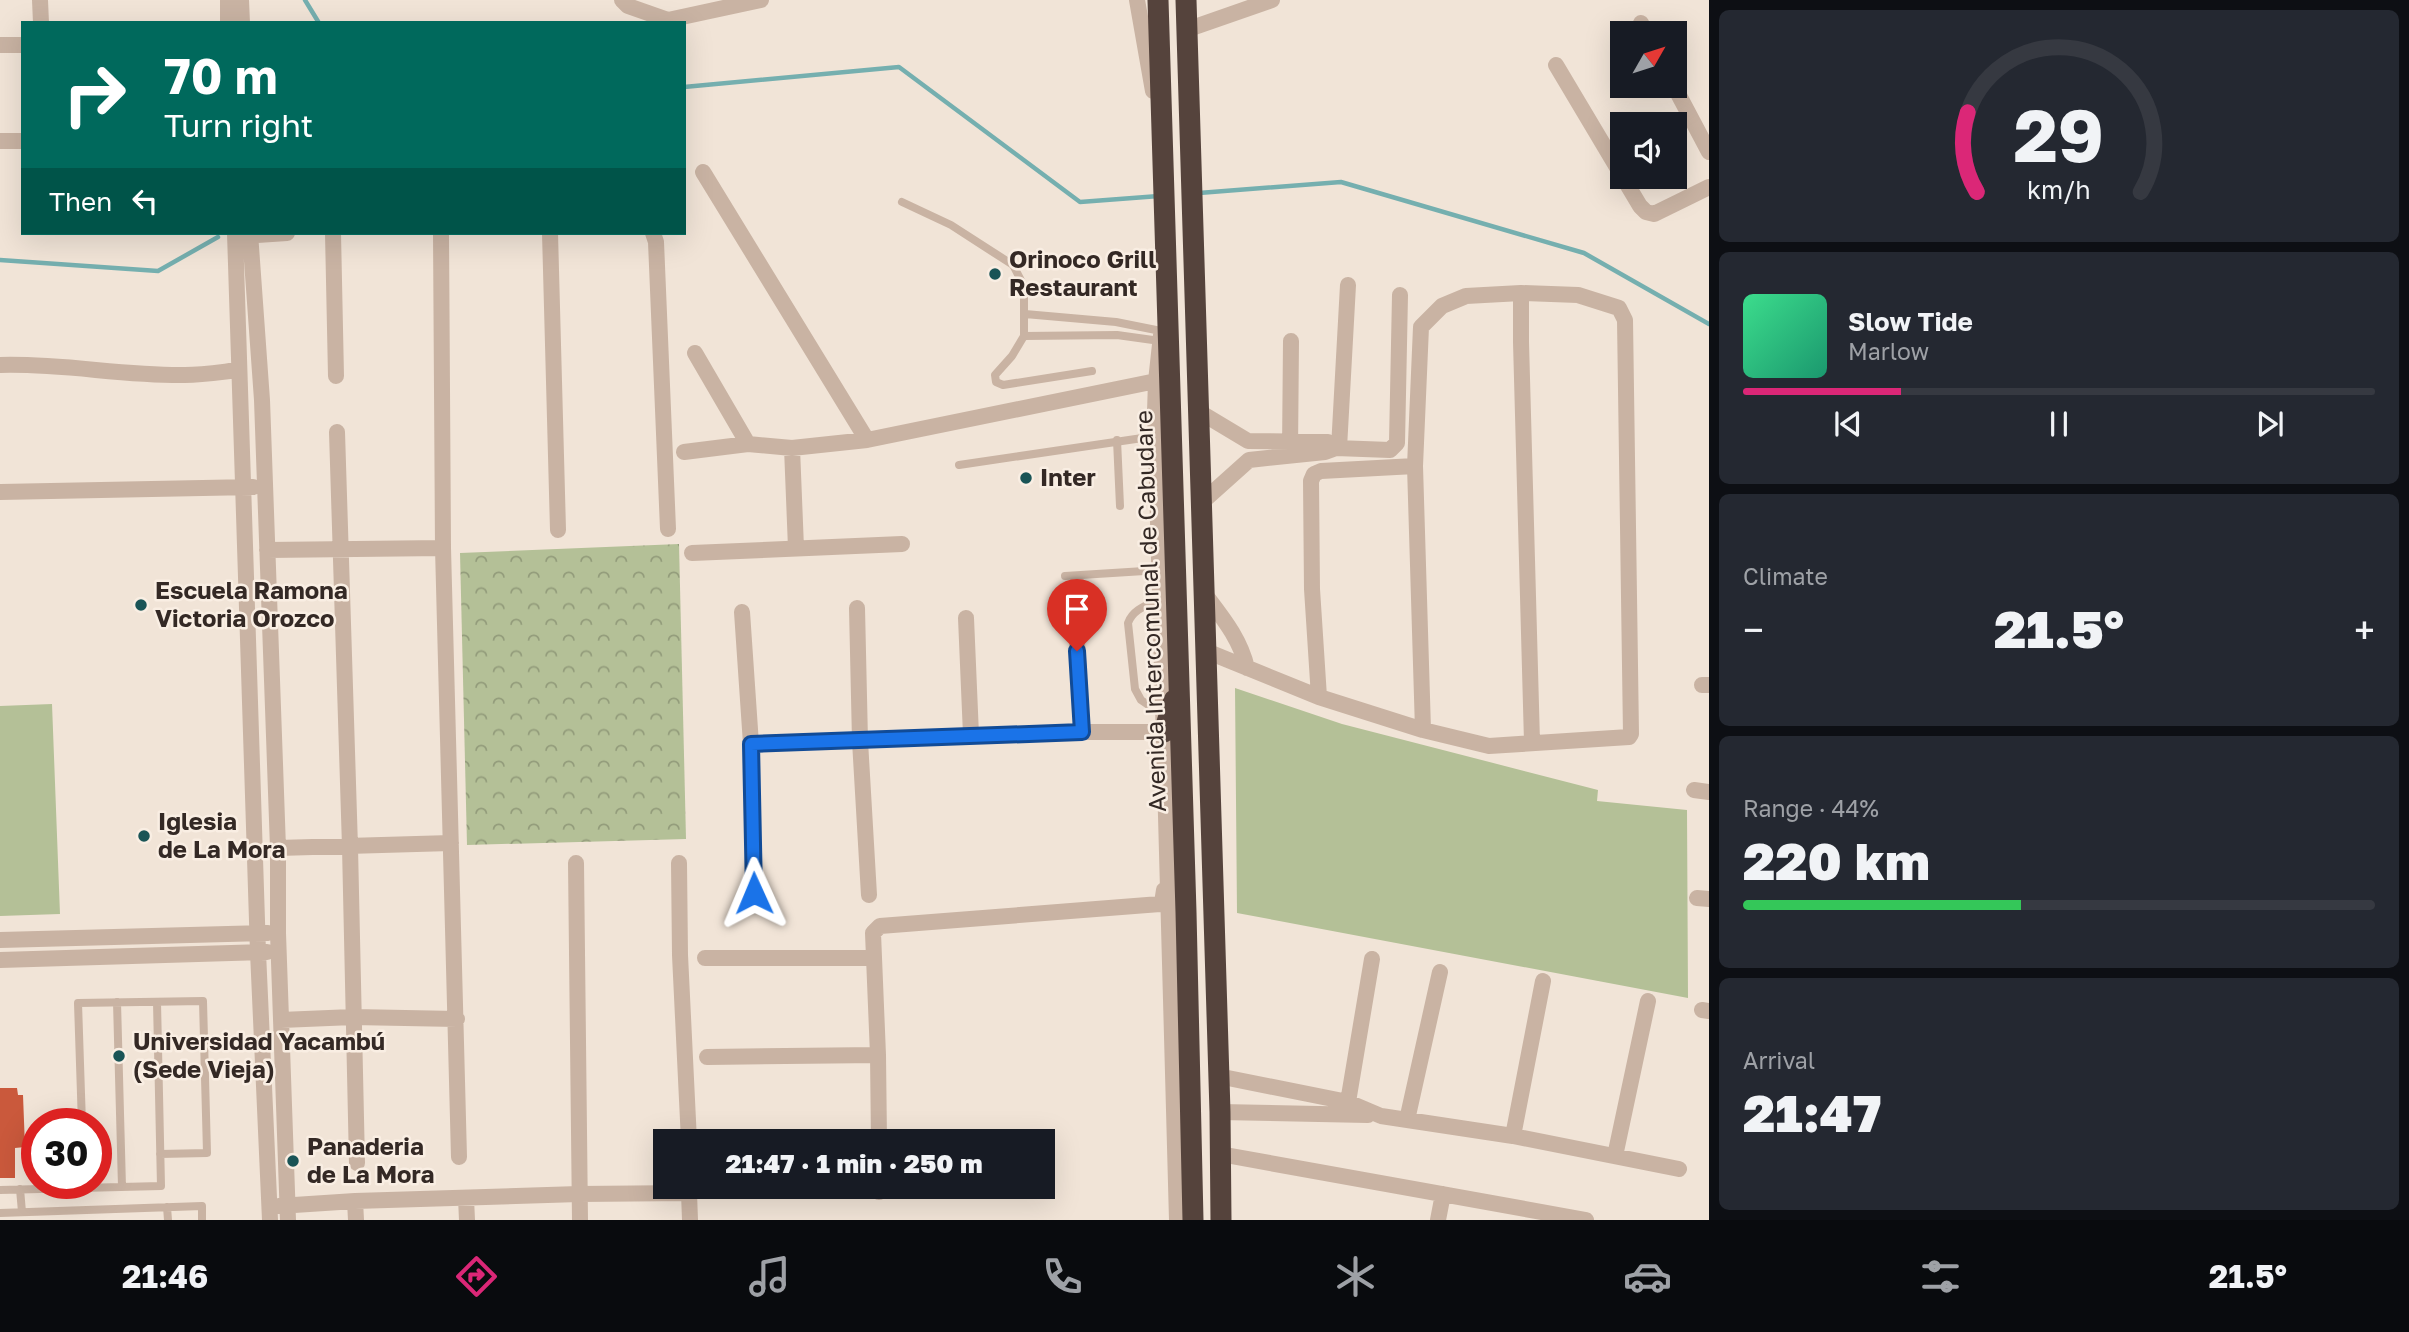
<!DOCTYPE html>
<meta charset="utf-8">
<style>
:root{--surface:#171b24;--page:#242831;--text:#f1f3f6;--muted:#9ea1a6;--line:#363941;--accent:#db2777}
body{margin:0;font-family:"Golos Text",sans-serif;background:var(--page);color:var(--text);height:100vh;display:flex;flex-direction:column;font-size:26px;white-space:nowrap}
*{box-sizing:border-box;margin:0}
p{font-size:23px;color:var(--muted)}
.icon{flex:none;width:38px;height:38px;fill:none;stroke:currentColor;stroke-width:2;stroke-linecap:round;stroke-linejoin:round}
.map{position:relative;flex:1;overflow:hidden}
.drawer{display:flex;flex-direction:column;gap:10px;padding:10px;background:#0d0f14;width:700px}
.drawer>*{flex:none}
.top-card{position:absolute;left:21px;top:21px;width:665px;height:214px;border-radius:0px;box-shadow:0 7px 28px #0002;background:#00695c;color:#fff;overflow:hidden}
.needle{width:46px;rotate:51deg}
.tools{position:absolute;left:1610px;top:21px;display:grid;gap:14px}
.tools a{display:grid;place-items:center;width:77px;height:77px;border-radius:0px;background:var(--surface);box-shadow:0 7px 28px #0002;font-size:35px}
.speed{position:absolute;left:21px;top:1108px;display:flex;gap:14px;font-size:35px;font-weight:700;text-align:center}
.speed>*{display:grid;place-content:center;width:91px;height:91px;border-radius:50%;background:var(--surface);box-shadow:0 7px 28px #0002;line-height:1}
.speed .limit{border:10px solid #d22;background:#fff;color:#111}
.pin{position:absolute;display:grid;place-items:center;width:60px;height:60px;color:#fff;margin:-72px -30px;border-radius:50% 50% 50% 0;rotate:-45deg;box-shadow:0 0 7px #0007}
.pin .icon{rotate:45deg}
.me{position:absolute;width:77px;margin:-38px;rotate:359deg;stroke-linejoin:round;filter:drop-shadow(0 0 5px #0008)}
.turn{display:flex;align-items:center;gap:24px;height:147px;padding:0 28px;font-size:32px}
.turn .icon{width:91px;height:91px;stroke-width:2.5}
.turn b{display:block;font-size:49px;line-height:60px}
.then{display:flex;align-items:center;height:66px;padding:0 28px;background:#0003;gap:14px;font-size:26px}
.big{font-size:52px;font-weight:800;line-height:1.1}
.drawer .tile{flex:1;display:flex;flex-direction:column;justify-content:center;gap:10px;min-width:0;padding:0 24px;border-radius:10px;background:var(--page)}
.drawer .dial{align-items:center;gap:0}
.dial svg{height:182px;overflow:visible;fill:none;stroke:var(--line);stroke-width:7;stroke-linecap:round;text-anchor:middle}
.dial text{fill:var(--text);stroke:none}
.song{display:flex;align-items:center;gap:21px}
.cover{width:84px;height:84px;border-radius:10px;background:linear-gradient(135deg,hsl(150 70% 55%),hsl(160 70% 35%))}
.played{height:7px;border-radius:4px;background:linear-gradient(90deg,var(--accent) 25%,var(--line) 25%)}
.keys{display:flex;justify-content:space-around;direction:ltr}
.heat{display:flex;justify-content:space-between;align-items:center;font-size:38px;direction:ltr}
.charge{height:10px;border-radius:5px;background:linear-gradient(90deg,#34c759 44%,var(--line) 0)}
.trip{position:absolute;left:653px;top:1129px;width:402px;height:70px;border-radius:0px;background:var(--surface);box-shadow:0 7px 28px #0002;font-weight:800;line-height:70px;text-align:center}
.menu{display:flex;height:112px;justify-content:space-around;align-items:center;background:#090b0e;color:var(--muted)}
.menu .icon{width:49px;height:49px}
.menu .active{color:var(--accent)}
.menu b{font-size:32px;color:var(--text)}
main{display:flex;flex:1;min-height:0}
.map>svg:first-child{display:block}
</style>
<main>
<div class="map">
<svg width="1709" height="1220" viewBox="0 0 1709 1220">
<defs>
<pattern id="park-crowns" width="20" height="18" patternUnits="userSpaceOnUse" patternTransform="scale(1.75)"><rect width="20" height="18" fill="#b4c097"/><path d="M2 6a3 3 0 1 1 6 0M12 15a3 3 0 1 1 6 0" fill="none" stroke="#939c7b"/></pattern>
</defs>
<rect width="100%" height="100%" fill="#f1e4d7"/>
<path fill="#b4c097" d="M 1235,688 L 1342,724 L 1598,790 L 1597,801 L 1687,810 L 1688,998 L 1237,913 Z
M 52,704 L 60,914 L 0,916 L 0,706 Z"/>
<path fill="url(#park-crowns)" d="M 679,544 L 686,839 L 467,845 L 460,553 Z"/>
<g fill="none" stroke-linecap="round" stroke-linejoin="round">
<path stroke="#75afaf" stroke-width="4.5" d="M 305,0 L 319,23
M 684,87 L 899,67 L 1080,202 L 1159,196
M 1199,193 L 1341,182 L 1584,253 L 1709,324
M 0,260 L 158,271 L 218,237"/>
</g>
<path fill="#ca593c" d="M 0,1088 L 17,1088 L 18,1095 L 23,1095 L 25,1147 L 15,1148 L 15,1178 L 0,1178 Z"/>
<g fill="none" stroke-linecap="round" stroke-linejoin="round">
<path stroke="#c9b3a3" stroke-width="8" d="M 902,202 L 951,225 L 1013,265 L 1024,286 L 1024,336 L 1012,356 L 995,375 L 996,382 L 1003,385 L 1092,371
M 1025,314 L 1116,322 L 1161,331
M 1024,336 L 1117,335 L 1160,341
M 1117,440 L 1120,506
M 959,465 L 1156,436
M 1065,576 L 1160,570
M 1160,599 C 1148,605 1133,609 1128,623 L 1135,689 L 1141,700 L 1163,715
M 117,1002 L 122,1187
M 82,1124 L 78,1003 L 203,1001 L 207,1153 L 160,1154
M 20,1189 L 22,1212
M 0,1190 L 161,1186 L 157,1002
M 167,1207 L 168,1220
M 0,1213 L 202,1206 L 202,1220"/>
<path stroke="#c9b3a3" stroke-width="16" d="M 40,0 L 41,23
M 228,0 L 228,23
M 241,0 L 242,23
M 622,0 L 628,6 L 668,20 L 761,0
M 1137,0 L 1153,91
M 1641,23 L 1646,33
M 1186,30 L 1272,0
M 0,45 L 23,45
M 1556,65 L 1640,206 L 1646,212 L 1654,214 L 1709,187
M 1674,86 L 1709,152
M 0,141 L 23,141
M 703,172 L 867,440
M 235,233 L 258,952 L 270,1220
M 250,233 L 262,400 L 278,848 L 278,933 L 288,1220
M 333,233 L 336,376
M 550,233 L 558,530
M 653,233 L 656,242 L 668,529
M 241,236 L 287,233
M 1521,293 L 1521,342 L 1532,742
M 1161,335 L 1156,381 L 1155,412 L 1177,1220
M 695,353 L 748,444
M 0,365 C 62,363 123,376 185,375 C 203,375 221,372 239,370
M 1198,411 L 1248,441 L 1328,442 L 1336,448
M 337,432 L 350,847 L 357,1163
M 792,448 L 796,548
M 1339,448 L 1348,285
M 1290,451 L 1291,341
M 684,452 L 748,444 L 792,448 L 867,440 L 1156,381
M 0,492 L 253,487
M 1201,503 L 1249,460 L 1325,452 L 1336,448 L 1390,450 L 1397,443 L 1400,295
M 443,548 L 459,1157
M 267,550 L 443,548 L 441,233
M 692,553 L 902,544
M 1204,593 C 1222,617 1240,638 1247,668
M 857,608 L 860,741 L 869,895
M 742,612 L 751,744 L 754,893
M 966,618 L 971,735
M 1076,624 L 1082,732
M 1206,651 L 1319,697 L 1423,730 L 1489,746 L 1629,737 L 1631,734 L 1625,320 L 1619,308 L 1578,295 L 1521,293 L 1466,296 L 1442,306 L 1421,327 L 1415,466 L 1423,730
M 1702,685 L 1709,685
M 1319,697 L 1312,589 L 1311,481 L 1314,474 L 1321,471 L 1415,466
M 751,744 L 1082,732 L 1164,732
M 1694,790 L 1709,792
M 278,848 L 451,843
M 576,863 L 580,1220
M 679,863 L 680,955 L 689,1141
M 1697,898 L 1709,899
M 0,940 L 268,933
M 705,958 L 874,958
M 0,960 L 267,952
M 1702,1010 L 1709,1011
M 281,1020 L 353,1017 L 457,1019
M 707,1057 L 878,1055
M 1218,1076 L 1348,1102 L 1381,1116 L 1513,1136 L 1679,1169
M 1348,1102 L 1372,959
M 1220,1112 L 1368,1115
M 1407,1120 L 1440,972
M 1513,1136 L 1543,981
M 879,1141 L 878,1055 L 873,933 L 880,926 L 1160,904 L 1162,903 L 1164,890
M 1220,1154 L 1586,1220
M 1615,1156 L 1648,1001
M 879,1192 L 879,1186
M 466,1198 L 467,1220
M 355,1201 L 356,1220
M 279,1206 L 355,1201 L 579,1194 L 689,1193 L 690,1220
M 1438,1220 L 1443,1194"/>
<path stroke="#55433c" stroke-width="21" d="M 1158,0 L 1186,912 L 1193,1220
M 1186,0 L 1220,1112 L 1221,1220
M 1164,732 L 1174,700"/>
</g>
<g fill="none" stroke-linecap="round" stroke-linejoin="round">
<defs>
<path id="route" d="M 754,893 L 751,744 L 1082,732 L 1077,651"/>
</defs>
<use href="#route" stroke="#114b97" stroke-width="18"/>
<use href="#route" stroke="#1a73e8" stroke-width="12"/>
</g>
<g fill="#1a5456" stroke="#f9eee3" stroke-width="2.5">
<circle cx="995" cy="274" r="7"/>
<circle cx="1026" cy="478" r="7"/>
<circle cx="141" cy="605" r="7"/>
<circle cx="144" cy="836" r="7"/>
<circle cx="119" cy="1056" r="7"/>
<circle cx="293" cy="1161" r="7"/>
</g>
<g text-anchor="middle" stroke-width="5" stroke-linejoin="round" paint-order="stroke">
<g font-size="24" font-weight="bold" fill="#342925" stroke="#f9eee3" text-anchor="start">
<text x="1009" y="268">Orinoco Grill<tspan x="1009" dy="28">Restaurant</tspan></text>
<text x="1040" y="486">Inter</text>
<text x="155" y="599">Escuela Ramona<tspan x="155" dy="28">Victoria Orozco</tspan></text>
<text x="158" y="830">Iglesia<tspan x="158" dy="28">de La Mora</tspan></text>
<text x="133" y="1050">Universidad Yacambú<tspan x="133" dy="28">(Sede Vieja)</tspan></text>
<text x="307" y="1155">Panaderia<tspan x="307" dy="28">de La Mora</tspan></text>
</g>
<g font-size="24" fill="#342925" stroke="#f9eee3">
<text transform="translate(1151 611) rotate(-92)" y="8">Avenida Intercomunal de Cabudare</text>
</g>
</g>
</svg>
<div class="tools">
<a><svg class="needle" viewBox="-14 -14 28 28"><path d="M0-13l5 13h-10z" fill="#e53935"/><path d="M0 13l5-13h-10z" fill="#9ea1a6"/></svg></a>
<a><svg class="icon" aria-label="sound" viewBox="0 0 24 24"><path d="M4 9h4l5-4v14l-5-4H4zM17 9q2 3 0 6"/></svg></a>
</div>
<div class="speed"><div class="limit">30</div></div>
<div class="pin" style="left:1077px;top:651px;background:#d93025"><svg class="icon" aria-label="arrive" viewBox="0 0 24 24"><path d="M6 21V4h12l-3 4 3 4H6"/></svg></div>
<svg class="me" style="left:754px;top:893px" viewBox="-20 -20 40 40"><path d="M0-17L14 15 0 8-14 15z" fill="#1a73e8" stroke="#fff" stroke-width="4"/></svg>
<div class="trip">21:47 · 1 min · 250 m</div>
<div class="top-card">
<div class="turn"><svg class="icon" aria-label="right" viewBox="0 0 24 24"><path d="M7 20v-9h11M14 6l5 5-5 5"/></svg><div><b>70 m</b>Turn right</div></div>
<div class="then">Then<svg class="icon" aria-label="left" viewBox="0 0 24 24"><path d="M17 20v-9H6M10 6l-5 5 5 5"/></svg></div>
</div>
</div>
<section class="drawer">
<div class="tile dial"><svg viewBox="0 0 100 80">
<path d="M14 69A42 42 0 1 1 86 69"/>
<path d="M14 69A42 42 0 0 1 10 34" stroke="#db2777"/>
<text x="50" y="56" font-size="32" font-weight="700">29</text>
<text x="50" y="72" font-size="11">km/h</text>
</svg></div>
<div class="tile">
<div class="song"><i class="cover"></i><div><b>Slow Tide</b><p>Marlow</p></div></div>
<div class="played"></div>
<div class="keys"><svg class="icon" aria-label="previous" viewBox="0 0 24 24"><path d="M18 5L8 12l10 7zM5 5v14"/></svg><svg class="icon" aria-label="pause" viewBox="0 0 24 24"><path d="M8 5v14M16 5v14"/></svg><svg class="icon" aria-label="next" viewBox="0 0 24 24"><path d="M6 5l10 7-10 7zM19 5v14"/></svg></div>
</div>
<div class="tile"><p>Climate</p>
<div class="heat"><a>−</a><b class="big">21.5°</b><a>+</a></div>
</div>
<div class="tile"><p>Range · 44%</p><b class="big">220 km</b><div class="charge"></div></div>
<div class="tile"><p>Arrival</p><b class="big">21:47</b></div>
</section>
</main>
<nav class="menu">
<b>21:46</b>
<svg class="icon active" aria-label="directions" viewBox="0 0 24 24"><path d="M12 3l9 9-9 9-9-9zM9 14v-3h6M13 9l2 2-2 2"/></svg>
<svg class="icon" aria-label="music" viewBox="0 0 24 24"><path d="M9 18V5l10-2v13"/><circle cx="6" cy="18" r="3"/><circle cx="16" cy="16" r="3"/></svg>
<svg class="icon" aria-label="phone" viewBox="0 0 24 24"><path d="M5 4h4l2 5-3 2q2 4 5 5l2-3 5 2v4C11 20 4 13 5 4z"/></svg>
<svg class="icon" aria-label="climate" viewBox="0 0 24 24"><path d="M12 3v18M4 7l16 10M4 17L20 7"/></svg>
<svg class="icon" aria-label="car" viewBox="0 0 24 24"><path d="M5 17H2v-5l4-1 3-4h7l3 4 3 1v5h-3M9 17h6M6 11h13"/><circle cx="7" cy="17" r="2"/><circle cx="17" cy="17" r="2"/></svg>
<svg class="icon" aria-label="filters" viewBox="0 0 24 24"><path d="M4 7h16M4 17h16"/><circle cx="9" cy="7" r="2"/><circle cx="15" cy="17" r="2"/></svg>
<b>21.5°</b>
</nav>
